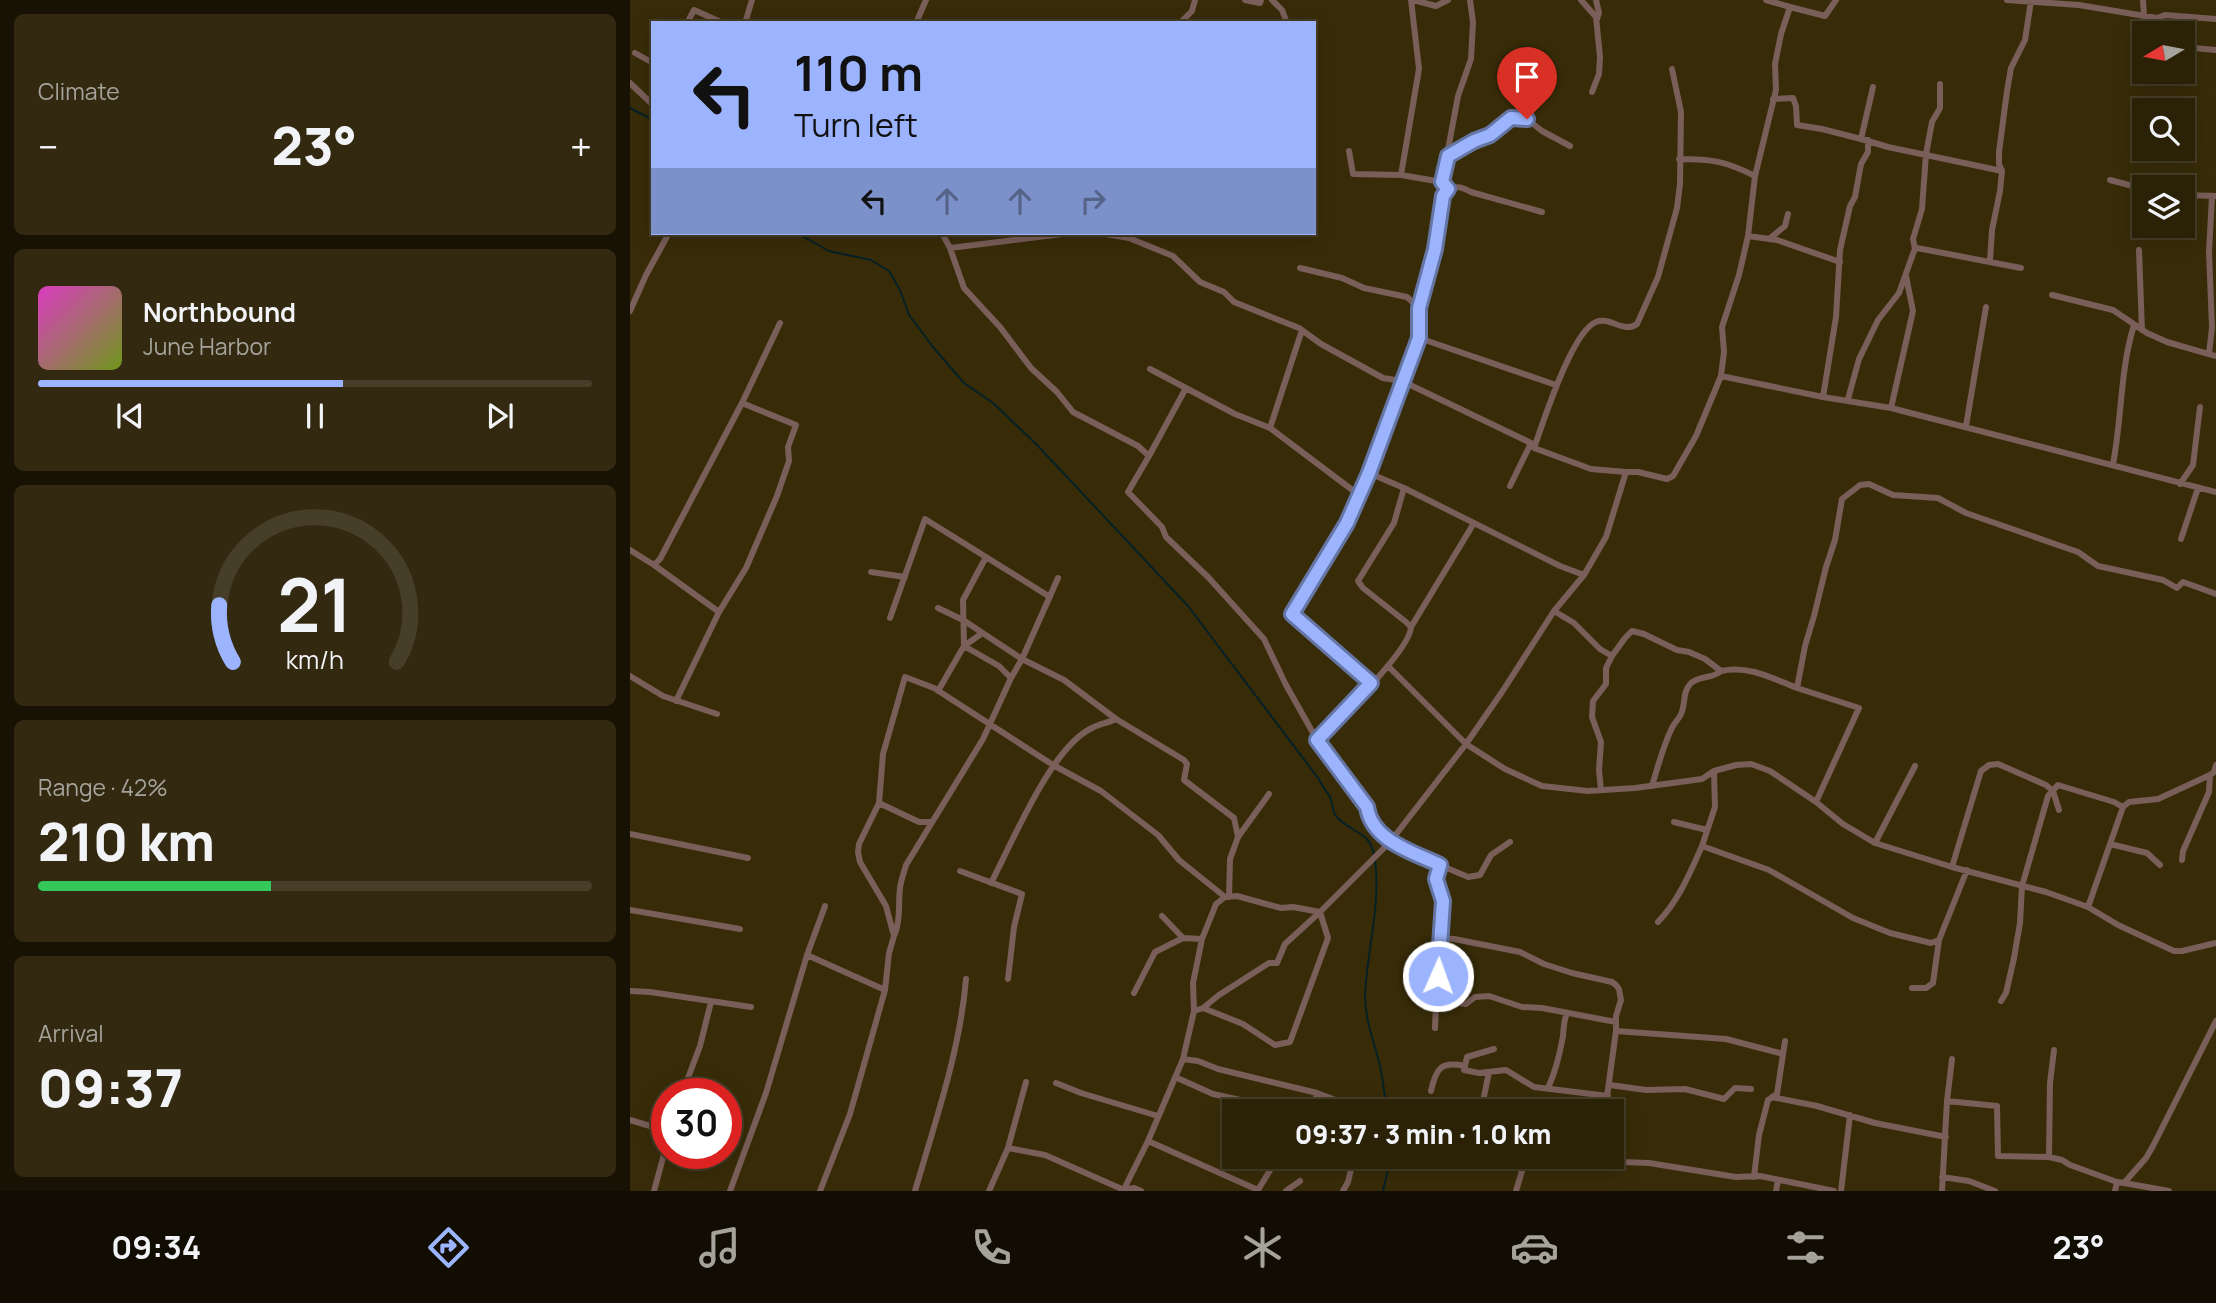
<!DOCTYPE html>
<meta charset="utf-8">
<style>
:root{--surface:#2a2106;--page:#322910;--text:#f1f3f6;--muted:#a5a39b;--line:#463e28;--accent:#9cb4fd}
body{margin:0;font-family:Manrope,sans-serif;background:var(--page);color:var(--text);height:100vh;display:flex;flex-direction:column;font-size:26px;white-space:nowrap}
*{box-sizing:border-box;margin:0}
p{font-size:23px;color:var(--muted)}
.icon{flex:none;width:38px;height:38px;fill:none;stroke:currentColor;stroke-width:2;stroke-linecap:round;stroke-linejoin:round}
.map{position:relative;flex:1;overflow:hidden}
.sheet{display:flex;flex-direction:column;gap:14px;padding:14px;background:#171203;width:630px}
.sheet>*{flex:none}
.banner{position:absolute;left:21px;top:21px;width:665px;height:214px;border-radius:0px;box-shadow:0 4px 18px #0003,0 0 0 2px var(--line);background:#9cb4fd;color:#111;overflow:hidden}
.needle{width:46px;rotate:260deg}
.fabs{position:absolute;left:1502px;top:21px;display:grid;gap:14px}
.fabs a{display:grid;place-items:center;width:63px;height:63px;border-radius:0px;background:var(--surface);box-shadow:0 4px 18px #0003,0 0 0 2px var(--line);font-size:35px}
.speed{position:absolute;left:21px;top:1078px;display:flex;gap:14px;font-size:35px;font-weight:700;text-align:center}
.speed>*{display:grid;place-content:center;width:91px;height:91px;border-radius:50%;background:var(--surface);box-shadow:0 4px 18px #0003,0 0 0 2px var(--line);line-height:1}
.speed .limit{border:10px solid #d22;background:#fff;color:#111}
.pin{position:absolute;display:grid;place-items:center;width:60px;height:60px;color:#fff;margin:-72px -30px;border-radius:50% 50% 50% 0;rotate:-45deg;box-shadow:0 0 7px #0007}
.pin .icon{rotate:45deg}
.me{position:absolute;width:77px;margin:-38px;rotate:2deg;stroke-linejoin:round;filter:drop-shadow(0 0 5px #0008)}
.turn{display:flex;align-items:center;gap:24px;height:147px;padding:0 28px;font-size:32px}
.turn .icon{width:91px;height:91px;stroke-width:2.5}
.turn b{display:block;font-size:49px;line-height:60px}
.lanes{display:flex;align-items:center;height:66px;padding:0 28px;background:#0003;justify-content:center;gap:35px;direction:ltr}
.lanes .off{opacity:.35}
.big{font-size:52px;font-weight:800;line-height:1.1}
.sheet .tile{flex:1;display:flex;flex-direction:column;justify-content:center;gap:10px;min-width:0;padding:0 24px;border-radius:10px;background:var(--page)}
.sheet .dial{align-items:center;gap:0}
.dial svg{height:182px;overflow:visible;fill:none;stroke:var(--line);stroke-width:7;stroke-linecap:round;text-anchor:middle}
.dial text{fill:var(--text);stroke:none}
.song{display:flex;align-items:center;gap:21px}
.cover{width:84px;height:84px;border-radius:10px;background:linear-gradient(135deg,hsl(310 70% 55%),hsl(80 70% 35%))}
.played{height:7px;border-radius:4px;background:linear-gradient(90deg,var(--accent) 55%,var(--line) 55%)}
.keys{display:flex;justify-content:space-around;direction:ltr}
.heat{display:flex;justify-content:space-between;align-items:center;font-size:38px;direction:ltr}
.charge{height:10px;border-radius:5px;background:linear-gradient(90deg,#34c759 42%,var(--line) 0)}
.trip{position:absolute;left:592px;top:1099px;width:402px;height:70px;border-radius:0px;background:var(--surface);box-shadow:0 4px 18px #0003,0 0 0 2px var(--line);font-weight:800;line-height:70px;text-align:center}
.tabs{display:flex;height:112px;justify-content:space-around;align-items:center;background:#110d02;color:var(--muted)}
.tabs .icon{width:49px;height:49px}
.tabs .selected{color:var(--accent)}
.tabs b{font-size:32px;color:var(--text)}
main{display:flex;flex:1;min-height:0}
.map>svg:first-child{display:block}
</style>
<main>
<section class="sheet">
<div class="tile"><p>Climate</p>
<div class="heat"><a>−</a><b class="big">23°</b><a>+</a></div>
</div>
<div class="tile">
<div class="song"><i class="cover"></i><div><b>Northbound</b><p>June Harbor</p></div></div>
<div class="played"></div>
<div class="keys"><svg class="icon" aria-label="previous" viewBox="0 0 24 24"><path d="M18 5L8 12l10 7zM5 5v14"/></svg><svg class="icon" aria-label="pause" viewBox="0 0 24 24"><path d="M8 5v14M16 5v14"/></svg><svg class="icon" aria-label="next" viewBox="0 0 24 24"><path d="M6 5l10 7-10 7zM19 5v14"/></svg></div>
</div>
<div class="tile dial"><svg viewBox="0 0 100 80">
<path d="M14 69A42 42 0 1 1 86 69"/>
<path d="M14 69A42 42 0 0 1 8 44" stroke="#9cb4fd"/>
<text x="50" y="56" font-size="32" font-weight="700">21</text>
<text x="50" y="72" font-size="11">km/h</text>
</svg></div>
<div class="tile"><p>Range · 42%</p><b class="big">210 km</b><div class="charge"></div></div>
<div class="tile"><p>Arrival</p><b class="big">09:37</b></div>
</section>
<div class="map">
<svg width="1586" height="1191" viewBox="0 0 1586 1191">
<rect width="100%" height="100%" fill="#382c08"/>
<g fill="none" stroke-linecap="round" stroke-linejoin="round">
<path stroke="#062125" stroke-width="2" d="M 0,108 L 23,120
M 169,233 L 172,236 L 199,251 L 241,260 L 259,271 L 270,290 L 279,315 L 303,347 L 334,383 L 363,403 L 407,445 L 558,606 L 688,778 C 692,785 696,791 700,797 C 703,804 702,812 707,817 C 721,833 740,831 744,855
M 745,860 C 751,905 737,950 735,995 C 735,1018 742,1036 748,1058 C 753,1075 754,1094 757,1111
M 753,1191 L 761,1157"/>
<path stroke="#7a5e59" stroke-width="6" d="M 615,0 L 630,3 L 631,0
M 642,0 L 652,10 L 657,23
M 781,0 L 789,69 L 771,175 L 812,182 L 828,96 L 841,59 L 843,22 L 840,0
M 783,0 L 806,6 L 818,0
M 951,0 L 966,17 L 970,57 L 969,74 L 962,92
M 966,0 L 969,13 L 967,19
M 1136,0 L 1160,7
M 1377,0 L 1449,5 L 1527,18 L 1529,33
M 1513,0 L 1514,16
M 1527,18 L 1535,15 L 1586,19
M 57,23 L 64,10 L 93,23
M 115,23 L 122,0
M 286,23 L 296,0
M 550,23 L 562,11 L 565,0
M 1552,47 L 1586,50
M 5,53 L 23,63
M 0,83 L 23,105
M 1243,87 L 1231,139 L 1258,147 L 1372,171
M 1143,99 L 1163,98 L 1166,106 L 1167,125 L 1192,129 L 1231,139
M 719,151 L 723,174 L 771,175
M 818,156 L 844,141 L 860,135 L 881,118 L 897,119 L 912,131 L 940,146
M 1049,159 C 1082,159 1095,161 1125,176
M 1480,180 L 1514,189
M 1552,195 L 1586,196
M 912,212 L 841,192 C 829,185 822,185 813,196 L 805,249 L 789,308 L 789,338 L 739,473 L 774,488 L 930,566 L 954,575
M 312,233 L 320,248 L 334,288 L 370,327 L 401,368 L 427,392 L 443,412 L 508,446 L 519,456 L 498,492 L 532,527 L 536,537 L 578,577 L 634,639 L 656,685 L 687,740 L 737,807 C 742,841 783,852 810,865 L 806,879 L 813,902 L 809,938 L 824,939 L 890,952 L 914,964 L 942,973 L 982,982 L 986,985 L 989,989 L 991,1000 L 986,1016 L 986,1031 L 975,1111
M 470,233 L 499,238 L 543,256 L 570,282 L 594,292 L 604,302 L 669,328 L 691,344 L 753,378 L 772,381 L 901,443 L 904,448 L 961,469 L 996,472
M 1118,236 L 1147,240 L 1210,262
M 1139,239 L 1155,226 L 1158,214
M 320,248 L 441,233
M 1285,249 L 1283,239 L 1292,209 L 1296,154 L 1302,122 L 1310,108 L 1310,84
M 1509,250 L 1512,330
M 1360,261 L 1362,230 L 1370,191 L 1372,171 L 1369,164 L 1369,152 L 1377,91 L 1381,68 L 1395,40 L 1401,1
M 670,268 L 712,278 L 734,288 L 777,297 L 789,308
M 1422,295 L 1483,310 L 1517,333 L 1537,342 L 1586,356
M 0,311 L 16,275 L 39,233
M 789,338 L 926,385
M 1579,354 L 1582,327 L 1579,252 L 1582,196
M 520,369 L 605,414 L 640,428 L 729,495
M 1091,376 L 1094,352 L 1092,327 L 1109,275 L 1118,236 L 1125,176 L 1146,90 L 1145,64 L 1151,34 L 1160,7 L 1195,16 L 1206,0
M 1193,397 L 1206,317 L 1210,250 L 1220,206 L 1225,197 L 1231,164 L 1238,152 L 1238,140
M 1218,399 L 1229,359 L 1248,320 L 1269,293 L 1284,251 L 1287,248 L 1391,268
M 1261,408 L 1283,311 L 1276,276
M 1336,426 L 1356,307
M 640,428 L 672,330
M 904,448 C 913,423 942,331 966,322 C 980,316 994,334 1007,324 L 1028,277 L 1047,208 L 1050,184 L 1051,112 L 1042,69
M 519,456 L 556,388
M 1483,464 C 1492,418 1490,370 1504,325
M 739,473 L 717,523 L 662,614 L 741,683
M 1550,484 L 1563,465 L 1570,407
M 880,486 L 901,443
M 1551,539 L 1568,488
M 0,550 L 24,565 L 30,559 L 112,403 L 150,323
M 356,557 L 420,597
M 24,565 L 89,612
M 241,572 L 275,577
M 308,608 L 333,620 L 392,659 L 434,680 L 486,719 L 554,760 L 557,764 L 554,780 L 604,818 L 608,837 L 600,859 L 599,897
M 924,611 L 944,623 L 970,649 L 982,656
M 260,618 L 295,519 L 356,557 L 333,600 L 334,646 L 369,666 L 381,678 L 353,739 L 276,865 C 274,873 271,880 270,888 C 268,904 271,919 265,934
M 781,627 L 844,523
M 758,666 L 836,744 L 875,769 L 912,786 L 958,791 L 1005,788 L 1072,779 L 1084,771 L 1106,765 L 1121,764 L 1140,771 L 1186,802 L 1213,824 L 1245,843 L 1322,867 L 1416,892 L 1458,907 L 1488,925 L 1544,951 L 1552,951 L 1586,943
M 0,676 L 33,696 L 87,714
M 381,678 L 392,659 L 428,578
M 308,691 L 334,646 L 351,634
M 46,701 L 89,612 L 116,568 L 147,496 L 159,461 L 158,447 L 166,425 L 112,403
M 687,740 C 707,720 780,651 781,627 L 776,622 L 733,588 L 728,581 L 764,523 L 774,488
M 1084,771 L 1085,807 L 1072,846 L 1139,870 L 1223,918 L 1260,933 L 1301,943 L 1309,940 L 1337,870
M 1022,786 C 1028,766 1033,746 1042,728 C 1044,723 1049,719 1051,714 C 1056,703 1052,692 1061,683 C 1071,675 1083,679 1091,671
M 971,790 L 969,770 L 971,742 L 962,717 L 963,701 L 976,684 L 976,668 L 982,656 L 995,638 L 1002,631 L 1014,634 L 1047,650 L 1059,652 L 1075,659 L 1091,671 C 1118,665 1142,678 1167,688
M 1186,802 L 1229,708 L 1167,688 L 1175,646 L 1184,616 L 1196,567 L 1205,540 L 1212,499 L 1230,485 L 1239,484 L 1263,495 L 1308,498 L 1336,513 L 1448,552 L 1468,566 L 1533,580 L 1547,588 L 1553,582 L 1586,594
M 249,803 L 289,822 L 302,822
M 1044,822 L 1077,830
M 0,834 L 118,858
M 608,837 L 639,794
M 1245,843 L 1285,766
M 1480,844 L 1517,853 L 1530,865
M 1552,860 L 1553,851 L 1579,792 L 1580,775
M 810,865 L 838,877 L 850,875 L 861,855 L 880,842
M 1322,867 L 1351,771 L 1359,765 L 1368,764 L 1416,785 L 1423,791 L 1429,810
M 330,871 L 392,894 L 384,927 L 378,979
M 361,883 C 383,841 420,750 460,729 C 468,724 478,723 486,719
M 1458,907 L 1493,807 L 1499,802 L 1528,799 L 1580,775 L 1584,772 L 1586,765
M 0,910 L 110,929
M 532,916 L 553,938 L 572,939
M 1028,922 C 1049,900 1060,873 1072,846
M 177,955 L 255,990
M 783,988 L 804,993 L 817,1001 L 836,1004 L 845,997 L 859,996 L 892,1007 L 912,1008 L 986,1022
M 1282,988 L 1296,988 L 1303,983 L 1309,940
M 0,991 L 20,992 L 121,1007
M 504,993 L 525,952 L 553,938
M 1371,1001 L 1376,993 L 1384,958 L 1390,923 L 1392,886 L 1418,796 L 1428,785 L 1484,802 L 1493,807
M 564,1011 L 573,1008 L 589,995 L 639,963 L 647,963 L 655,944 L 690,912 L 698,938 L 660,1042 L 645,1045 L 613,1024 L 573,1008
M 805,1028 L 809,938
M 986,1031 L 1096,1039 L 1153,1054
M 864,1049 L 837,1057 L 834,1070 L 849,1073 L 876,1070 L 904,1087 L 978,1096
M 553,1059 L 568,1061 L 588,1069 L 687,1093 L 735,1111
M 545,1077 L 583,1094 L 662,1111
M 426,1083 L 451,1093 L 528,1116
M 980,1085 L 1016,1090 L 1055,1089 L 1094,1099 L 1105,1088 L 1121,1089
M 918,1088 C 925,1073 930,1053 933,1036 C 934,1027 933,1022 937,1013
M 801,1091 C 806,1068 811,1061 835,1066
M 52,1094 L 70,1046 L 81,1002
M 1142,1097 L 1187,1106 L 1245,1123 L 1316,1137
M 1317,1101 L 1367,1106 L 1368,1156 L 1419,1157 L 1432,1160 L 1440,1165 L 1487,1182
M 683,1111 L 687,1093
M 851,1111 L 859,1072
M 0,1120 L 37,1131
M 518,1141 L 628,1190 L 642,1167 L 645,1157
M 378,1148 L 396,1082
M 938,1157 L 965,1161 L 1019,1163 L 1106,1177 L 1130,1176 L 1204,1191
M 1419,1157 L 1420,1083 L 1424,1050
M 1124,1177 L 1129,1135 L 1138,1100 L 1147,1094 L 1155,1041
M 1312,1177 L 1339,1181 L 1365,1191
M 1494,1183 L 1539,1191
M 24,1191 L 37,1143
M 100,1191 L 136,1093 L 177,955 L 195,906
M 190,1191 L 220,1114 L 255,990 L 259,953 L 264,936 L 256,906 L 230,862 L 228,852 L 229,844 L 249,803 L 253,754 L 275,677 L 304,688 L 423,765 L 471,791 L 528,835 L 549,860 L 595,897
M 285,1191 C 305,1122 330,1051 336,979
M 359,1191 L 378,1148 L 415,1155 L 494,1190 L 504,1188 L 511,1191
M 493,1191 L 518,1141 L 553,1059 L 564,1011 L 563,983 L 572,939 L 586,904 L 595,897 L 607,896 L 651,908 L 663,907 L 690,912 L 760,842 L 836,744 L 872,692 L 924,611 L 954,575 L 976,537 L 996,472 L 1008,472 L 1037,479 L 1043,476 L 1066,436 L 1091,376 L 1193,397 L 1261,408 L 1586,492
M 656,1191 L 670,1181
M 713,1191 L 718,1182 L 722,1165 L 715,1157
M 886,1191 L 896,1157
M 1146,1191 L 1148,1180
M 1211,1191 L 1220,1115
M 1312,1191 L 1317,1101 L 1322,1059
M 1485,1191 L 1487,1182 L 1494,1183 L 1516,1158 L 1523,1146 L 1586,1021"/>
</g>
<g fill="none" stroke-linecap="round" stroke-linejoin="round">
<defs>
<path id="route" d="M 808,976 L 813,901 L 806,879 L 810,865 C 783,852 742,841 737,807 L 687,740 L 741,683 L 662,614 L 717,523 L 739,473 L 789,338 L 789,308 L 805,249 L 813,196 L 818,189 L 812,182 L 818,156 L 844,141 L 860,135 L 881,118 L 897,119"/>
</defs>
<use href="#route" stroke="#6575a4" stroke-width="18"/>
<use href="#route" stroke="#9cb4fd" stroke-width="12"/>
</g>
</svg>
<div class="fabs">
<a><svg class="needle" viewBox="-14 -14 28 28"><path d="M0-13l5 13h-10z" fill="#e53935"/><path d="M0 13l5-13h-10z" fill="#a5a39b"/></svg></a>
<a><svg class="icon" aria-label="search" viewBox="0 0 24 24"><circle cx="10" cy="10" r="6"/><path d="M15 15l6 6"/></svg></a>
<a><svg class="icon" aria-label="layers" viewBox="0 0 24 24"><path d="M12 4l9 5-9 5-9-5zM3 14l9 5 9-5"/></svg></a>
</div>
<div class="speed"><div class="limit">30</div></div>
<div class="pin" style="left:897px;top:119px;background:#d93025"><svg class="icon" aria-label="arrive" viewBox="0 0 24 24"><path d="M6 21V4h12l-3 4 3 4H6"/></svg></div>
<svg class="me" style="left:808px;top:976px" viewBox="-20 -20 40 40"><circle r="17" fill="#9cb4fd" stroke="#fff" stroke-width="3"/><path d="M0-11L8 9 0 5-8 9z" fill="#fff"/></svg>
<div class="trip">09:37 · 3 min · 1.0 km</div>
<div class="banner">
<div class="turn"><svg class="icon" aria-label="left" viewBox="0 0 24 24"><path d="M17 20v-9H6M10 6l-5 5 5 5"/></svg><div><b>110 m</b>Turn left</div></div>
<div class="lanes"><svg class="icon" aria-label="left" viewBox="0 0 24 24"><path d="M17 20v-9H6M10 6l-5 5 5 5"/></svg><svg class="icon off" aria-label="ahead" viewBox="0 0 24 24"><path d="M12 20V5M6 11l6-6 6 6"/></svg><svg class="icon off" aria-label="ahead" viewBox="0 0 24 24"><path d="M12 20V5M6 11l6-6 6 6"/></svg><svg class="icon off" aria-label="right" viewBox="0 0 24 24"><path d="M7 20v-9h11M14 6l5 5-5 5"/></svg></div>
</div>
</div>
</main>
<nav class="tabs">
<b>09:34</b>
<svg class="icon selected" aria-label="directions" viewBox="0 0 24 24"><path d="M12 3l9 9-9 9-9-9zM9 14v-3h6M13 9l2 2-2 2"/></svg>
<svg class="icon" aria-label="music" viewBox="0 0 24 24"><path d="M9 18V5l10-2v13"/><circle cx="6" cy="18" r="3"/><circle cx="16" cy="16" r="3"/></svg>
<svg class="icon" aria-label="phone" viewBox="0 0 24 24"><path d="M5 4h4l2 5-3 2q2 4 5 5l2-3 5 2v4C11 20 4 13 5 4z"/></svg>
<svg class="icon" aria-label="climate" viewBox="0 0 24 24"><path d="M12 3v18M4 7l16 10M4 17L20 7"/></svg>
<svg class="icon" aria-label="car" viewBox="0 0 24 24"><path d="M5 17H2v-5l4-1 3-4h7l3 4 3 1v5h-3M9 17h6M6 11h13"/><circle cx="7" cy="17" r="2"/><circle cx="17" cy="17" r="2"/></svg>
<svg class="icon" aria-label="filters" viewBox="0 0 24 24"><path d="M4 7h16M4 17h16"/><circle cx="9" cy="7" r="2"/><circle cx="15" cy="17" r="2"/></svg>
<b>23°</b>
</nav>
